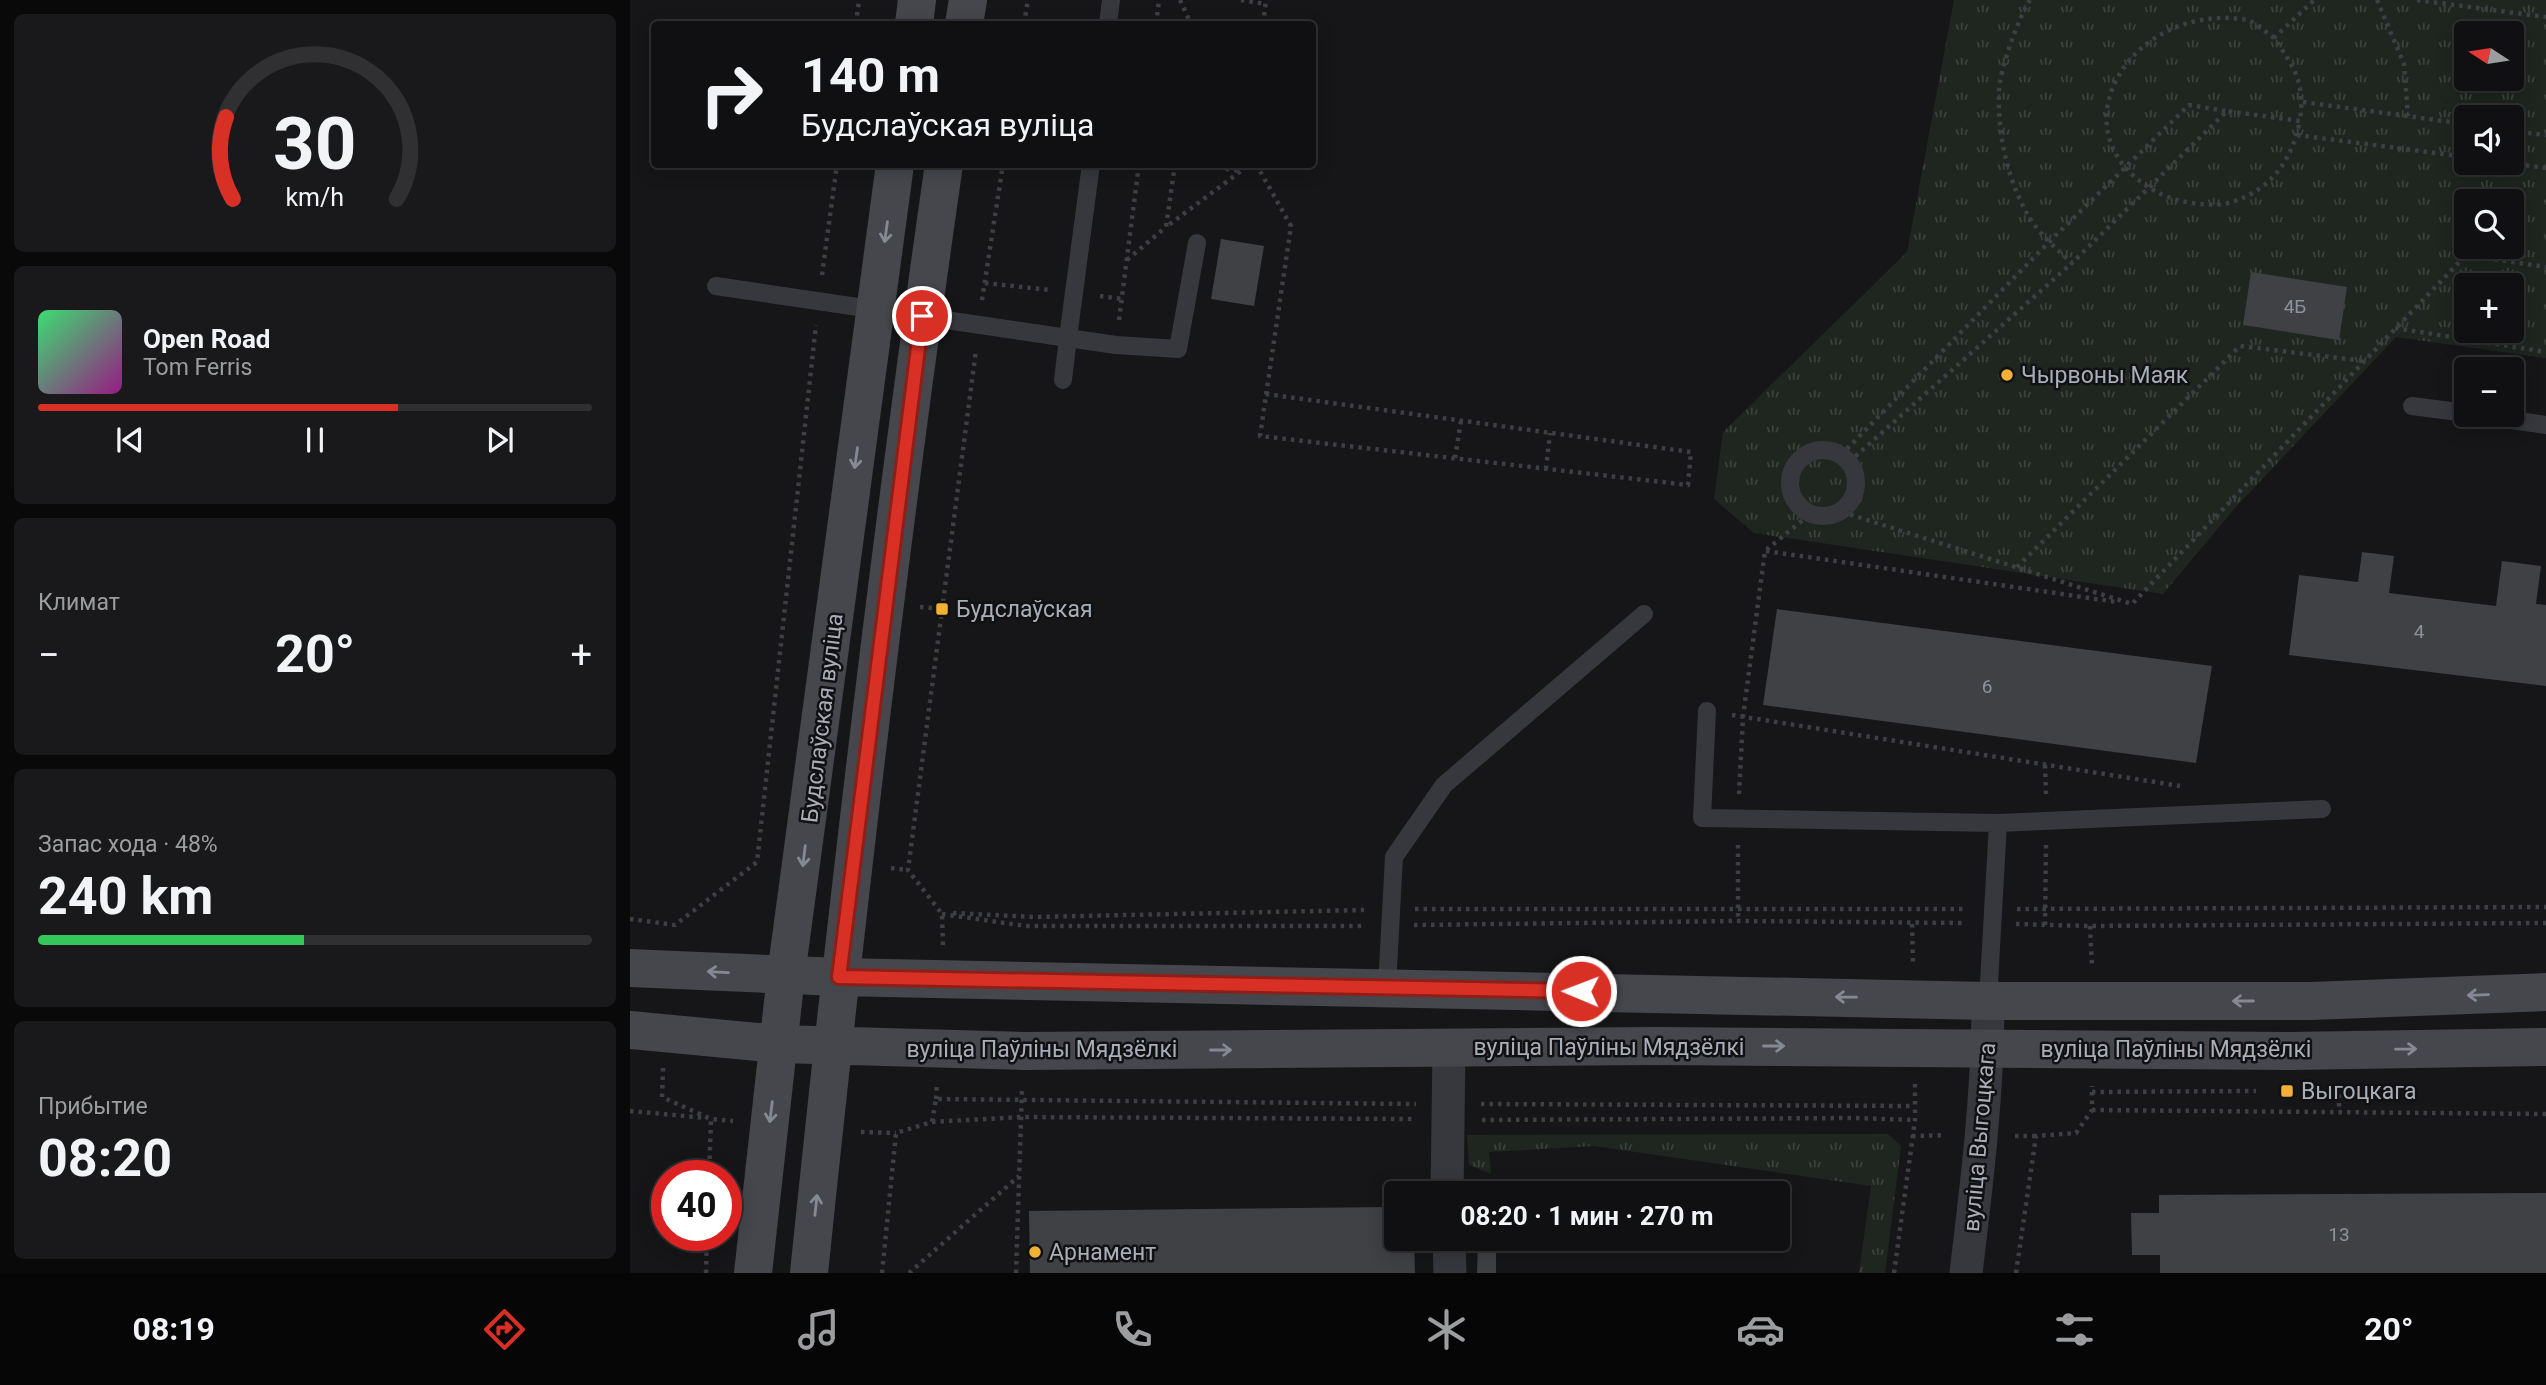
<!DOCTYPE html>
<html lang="ru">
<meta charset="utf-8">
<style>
:root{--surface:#101012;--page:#19191b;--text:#f1f3f6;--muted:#9c9d9f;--line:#303032;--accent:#d93025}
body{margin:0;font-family:Roboto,sans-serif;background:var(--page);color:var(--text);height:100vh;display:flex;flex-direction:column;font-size:26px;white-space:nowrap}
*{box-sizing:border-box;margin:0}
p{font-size:23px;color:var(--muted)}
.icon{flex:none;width:38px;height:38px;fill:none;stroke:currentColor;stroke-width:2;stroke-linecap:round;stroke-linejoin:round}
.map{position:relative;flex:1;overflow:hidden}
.drawer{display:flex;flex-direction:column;gap:14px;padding:14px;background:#09090a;width:630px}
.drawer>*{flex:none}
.hud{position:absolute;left:21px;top:21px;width:665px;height:147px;border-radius:7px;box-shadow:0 4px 18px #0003,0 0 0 2px var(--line);background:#101012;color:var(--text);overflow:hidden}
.needle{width:46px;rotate:282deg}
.fabs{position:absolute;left:1824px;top:21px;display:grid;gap:14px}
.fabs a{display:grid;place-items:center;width:70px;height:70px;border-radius:7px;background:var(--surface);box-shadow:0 4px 18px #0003,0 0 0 2px var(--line);font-size:35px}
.speed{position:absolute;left:21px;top:1160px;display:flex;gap:14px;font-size:35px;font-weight:700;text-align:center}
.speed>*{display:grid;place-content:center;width:91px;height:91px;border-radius:50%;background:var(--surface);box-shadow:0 4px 18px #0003,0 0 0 2px var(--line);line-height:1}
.speed .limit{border:10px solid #d22;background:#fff;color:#111}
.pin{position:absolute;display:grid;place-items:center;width:60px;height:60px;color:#fff;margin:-30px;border:4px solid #fff;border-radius:50%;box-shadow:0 2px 7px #0007}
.me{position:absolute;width:77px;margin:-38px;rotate:271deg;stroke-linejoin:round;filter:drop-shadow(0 0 5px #0008)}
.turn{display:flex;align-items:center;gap:24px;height:147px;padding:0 35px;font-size:32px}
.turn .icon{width:91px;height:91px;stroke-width:2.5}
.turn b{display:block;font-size:49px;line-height:60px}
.big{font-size:52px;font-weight:700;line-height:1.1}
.drawer .tile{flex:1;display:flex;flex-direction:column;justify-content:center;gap:10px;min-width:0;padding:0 24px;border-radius:10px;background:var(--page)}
.drawer .dial{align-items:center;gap:0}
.dial svg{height:182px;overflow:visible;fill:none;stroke:var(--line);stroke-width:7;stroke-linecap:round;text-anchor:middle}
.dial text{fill:var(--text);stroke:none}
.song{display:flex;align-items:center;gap:21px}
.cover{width:84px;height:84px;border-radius:10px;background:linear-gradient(135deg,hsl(140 70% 55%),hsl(310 70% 35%))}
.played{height:7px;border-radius:4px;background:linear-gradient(90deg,var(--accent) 65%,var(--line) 65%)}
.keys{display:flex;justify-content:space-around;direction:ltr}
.heat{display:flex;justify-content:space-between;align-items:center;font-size:38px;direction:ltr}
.charge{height:10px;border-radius:5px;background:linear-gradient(90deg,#34c759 48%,var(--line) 0)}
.trip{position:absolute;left:754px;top:1181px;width:406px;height:70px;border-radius:7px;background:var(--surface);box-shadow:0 4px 18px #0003,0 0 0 2px var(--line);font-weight:700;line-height:70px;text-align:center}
.menu{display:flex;height:112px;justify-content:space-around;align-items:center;background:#060607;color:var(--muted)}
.menu .icon{width:49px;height:49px}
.menu .selected{color:var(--accent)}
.menu b{font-size:32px;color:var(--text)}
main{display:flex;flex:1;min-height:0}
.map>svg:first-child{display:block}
</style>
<main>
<section class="drawer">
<div class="tile dial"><svg viewBox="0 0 100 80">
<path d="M14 69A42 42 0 1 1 86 69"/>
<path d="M14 69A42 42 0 0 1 11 33" stroke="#d93025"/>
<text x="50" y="56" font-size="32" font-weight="700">30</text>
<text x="50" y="72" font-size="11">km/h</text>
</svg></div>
<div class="tile">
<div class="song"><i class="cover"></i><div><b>Open Road</b><p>Tom Ferris</p></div></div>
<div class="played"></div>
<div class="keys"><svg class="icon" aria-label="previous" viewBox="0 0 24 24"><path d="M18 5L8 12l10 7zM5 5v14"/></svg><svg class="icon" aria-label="pause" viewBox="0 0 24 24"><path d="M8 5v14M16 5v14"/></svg><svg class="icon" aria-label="next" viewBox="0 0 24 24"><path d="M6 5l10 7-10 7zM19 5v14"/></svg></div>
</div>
<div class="tile"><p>Климат</p>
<div class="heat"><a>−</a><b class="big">20°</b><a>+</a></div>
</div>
<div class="tile"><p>Запас хода · 48%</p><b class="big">240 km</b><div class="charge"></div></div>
<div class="tile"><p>Прибытие</p><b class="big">08:20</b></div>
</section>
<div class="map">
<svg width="1916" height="1273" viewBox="0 0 1916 1273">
<defs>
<pattern id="grass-tufts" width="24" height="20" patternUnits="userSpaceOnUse" patternTransform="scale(1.75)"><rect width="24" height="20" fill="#1e261f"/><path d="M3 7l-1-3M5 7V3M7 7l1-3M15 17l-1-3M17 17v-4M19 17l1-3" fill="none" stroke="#3c433d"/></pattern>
</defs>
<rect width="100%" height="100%" fill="#161618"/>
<path fill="url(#grass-tufts)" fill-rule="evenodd" d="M 1324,0 L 1916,0 L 1916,358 L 1766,337 L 1605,508 L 1533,594 L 1124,533 L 1084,499 L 1093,432 L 1277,252 ZM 1836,33 L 1881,33 L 1881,79 L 1836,79 ZM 1836,117 L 1881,117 L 1881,163 L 1836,163 ZM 1836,201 L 1881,201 L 1881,247 L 1836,247 ZM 1836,285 L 1881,285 L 1881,331 L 1836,331 Z
M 1258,1134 L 1271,1146 L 1255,1273 L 1229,1273 L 1241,1186 L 964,1146 L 859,1152 L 861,1174 L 839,1165 L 837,1135 Z"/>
<path fill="#404145" d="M 591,239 L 634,246 L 624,306 L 581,299 Z
M 1621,272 L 1717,287 L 1709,340 L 1613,325 Z
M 1732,552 L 1764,556 L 1759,593 L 1866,606 L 1872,561 L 1911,566 L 1906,604 L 1916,605 L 1916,686 L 1659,655 L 1669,575 L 1728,582 Z
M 1147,609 L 1582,666 L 1566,763 L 1133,705 Z
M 1916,1193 L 1916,1273 L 1530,1273 L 1530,1255 L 1502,1255 L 1501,1213 L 1529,1213 L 1529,1195 Z
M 766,1207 L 766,1239 L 784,1239 L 785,1273 L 400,1273 L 399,1211 Z
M 848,1242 L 866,1242 L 866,1273 L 847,1273 Z"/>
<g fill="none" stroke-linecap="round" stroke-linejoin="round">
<path stroke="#3d3f44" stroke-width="4.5" stroke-dasharray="3.5 5" stroke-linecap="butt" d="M 550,0 L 561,24
M 611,0 L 635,4
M 1400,0 C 1389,16 1369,72 1369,91 C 1367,133 1378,184 1401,220 C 1411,236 1428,250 1442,263 L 1597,111 L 1670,121 C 1675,83 1665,68 1644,38 L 1684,0
M 1747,0 L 1774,64 L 1778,116
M 1787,0 L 1916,17
M 226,24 L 229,0
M 394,24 L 398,0
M 526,24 L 529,0
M 633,24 L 636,0
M 1644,38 C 1636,32 1627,24 1618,20 C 1498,0 1419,137 1529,193 C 1547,203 1583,208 1602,202 C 1641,190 1662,160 1670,121
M 1673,102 L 1836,124
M 1881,131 L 1916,135
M 1667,135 L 1836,157
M 1879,163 L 1916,168
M 545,164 L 536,227 L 611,171
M 562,164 L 611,171 L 613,164
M 626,164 L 661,226 L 630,436 L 1058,485 L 1061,452 L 636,394
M 497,260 L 536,227
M 192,275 L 207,164
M 355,283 L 420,290
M 470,296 L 492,299
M 352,300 L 373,164
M 489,320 L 509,164
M 1765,328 L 1916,352
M 1211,455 L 1419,242 L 1559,105 L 1596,111
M 825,458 L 831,421
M 1219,462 L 1442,263
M 916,469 L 920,433
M 1212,512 L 1502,604 L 1836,255 L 1916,267
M 1136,551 L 1487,602
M 1387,567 L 1610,346 L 1734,361
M 290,607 L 312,609
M 1102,715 L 1550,786
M 1415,765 L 1416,794
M 1109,794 L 1113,717 L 1135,551 L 1180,514
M 1108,845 L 1108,921
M 261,868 L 278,870
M 785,909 L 1336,909
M 1387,909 L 1916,907
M 323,913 L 404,917 L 734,910
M 312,914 L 396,926 L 734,926
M 0,919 L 45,925 L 127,862 L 186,325
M 1282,924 L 1283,965
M 1386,924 L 1460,926 L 1916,923
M 784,925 L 1108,921 L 1336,923
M 1415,925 L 1416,845
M 1460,926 L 1462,966
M 313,945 L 312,914 L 278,870 L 346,350
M 33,1068 L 32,1097 L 81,1119
M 1705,1090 L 1709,1090 L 1709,1110
M 1462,1092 L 1626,1091
M 306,1099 L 307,1083
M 851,1104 L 1284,1106
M 1462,1110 L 1916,1114
M 0,1111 L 77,1118
M 852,1120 L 1224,1118 L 1285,1120
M 302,1122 L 391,1117 L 784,1119
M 231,1132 L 266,1133
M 1282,1136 L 1316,1135
M 1385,1136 L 1406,1136
M 79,1176 L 81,1119 L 103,1121
M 76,1273 L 77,1236
M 252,1273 L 266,1133 L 302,1122 L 306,1099 L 786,1104
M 279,1273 L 389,1176
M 386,1273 L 392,1089
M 1264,1273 L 1285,1120 L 1285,1082
M 1386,1273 L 1406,1136 L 1446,1133 L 1462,1110 L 1462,1086"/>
<path stroke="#37383d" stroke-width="18" d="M 478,24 L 481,0
M 86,286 L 438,338 L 461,164
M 433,380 L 438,338 L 486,345 L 548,349 L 567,243
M 1782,406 L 1836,413
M 1846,415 L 1916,425
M1160 483a33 33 0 1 1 66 0a33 33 0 1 1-66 0Z
M 1077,711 L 1072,818 L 1368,823
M 757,987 L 764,857 L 814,785 L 1014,614
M 1358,1001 L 1368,823 L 1692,809"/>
<path stroke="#37383d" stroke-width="33" d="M 817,1194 L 819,1049
M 819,1239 L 820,1273
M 1336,1273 C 1347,1182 1358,1092 1358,1001"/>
<path stroke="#45474d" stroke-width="38" d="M 284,24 L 287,0
M 334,24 L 338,0
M 0,968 L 209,977 L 1358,1001 L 1681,1001 L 1916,992
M 0,1030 L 149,1044 L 394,1051 L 1027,1046 L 1660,1051 L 1916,1047
M 123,1273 L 156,975 L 265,164
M 179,1273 C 217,903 261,533 314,164"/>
</g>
<defs><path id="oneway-shaft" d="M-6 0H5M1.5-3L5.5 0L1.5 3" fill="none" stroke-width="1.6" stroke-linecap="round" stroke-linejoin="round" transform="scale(1.75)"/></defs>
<g stroke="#858993">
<use href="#oneway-shaft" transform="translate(256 232) rotate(98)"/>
<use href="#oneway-shaft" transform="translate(226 458) rotate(98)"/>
<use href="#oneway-shaft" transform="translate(174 856) rotate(97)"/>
<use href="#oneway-shaft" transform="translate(88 972) rotate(-177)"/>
<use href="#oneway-shaft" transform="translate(1848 995) rotate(178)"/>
<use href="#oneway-shaft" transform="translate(1216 997) rotate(-179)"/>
<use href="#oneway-shaft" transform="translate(1613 1001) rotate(-180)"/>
<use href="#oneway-shaft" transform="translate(1144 1046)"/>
<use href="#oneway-shaft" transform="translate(1776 1049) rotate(-1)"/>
<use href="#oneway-shaft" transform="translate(591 1050)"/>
<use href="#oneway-shaft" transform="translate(141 1112) rotate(97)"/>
<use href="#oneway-shaft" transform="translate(186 1205) rotate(-84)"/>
</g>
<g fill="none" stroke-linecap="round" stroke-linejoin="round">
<defs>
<path id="route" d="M 292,316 L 209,977 L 951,991"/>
</defs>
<use href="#route" stroke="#8d1f18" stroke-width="18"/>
<use href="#route" stroke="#d93025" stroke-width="12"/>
</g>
<g fill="#f2b134" stroke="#111113" stroke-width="2.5">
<circle cx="1377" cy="375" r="7"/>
<rect x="305" y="602" width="14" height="14" rx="3.5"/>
<rect x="1650" y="1084" width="14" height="14" rx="3.5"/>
<circle cx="405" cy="1252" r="7"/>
</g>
<g text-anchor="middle" stroke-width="5" stroke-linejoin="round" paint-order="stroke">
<g font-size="19" fill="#8e929b">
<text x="1665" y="313">4Б</text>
<text x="1789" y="638">4</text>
<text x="1357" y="693">6</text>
<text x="1709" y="1241">13</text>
</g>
<g font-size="23" fill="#a8adb8" stroke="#111113" text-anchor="start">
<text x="1391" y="383">Чырвоны Маяк</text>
<text x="326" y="617">Будслаўская</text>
<text x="1671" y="1099">Выгоцкага</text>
<text x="419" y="1260">Арнамент</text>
</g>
<g font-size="23" fill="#a8adb8" stroke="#111113">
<text transform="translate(192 718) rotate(-83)" y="8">Будслаўская вуліца</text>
<text x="979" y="1055">вуліца Паўліны Мядзёлкі</text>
<text x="412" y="1057">вуліца Паўліны Мядзёлкі</text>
<text x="1546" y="1057">вуліца Паўліны Мядзёлкі</text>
<text transform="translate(1349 1137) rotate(-85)" y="8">вуліца Выгоцкага</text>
</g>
</g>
</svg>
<div class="fabs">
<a><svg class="needle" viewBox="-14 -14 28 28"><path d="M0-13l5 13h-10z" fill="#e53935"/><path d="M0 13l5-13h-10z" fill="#9c9d9f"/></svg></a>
<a><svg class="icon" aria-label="sound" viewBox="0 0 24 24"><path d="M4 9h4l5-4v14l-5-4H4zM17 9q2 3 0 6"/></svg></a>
<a><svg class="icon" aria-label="search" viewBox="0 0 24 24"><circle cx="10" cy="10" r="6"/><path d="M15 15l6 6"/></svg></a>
<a>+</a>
<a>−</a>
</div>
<div class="speed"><div class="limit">40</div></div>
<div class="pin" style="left:292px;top:316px;background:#d93025"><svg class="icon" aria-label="arrive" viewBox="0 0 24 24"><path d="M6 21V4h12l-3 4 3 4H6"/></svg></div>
<svg class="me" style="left:951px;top:991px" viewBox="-20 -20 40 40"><circle r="17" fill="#d93025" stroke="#fff" stroke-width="3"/><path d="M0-11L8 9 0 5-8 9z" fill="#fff"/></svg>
<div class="trip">08:20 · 1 мин · 270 m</div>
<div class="hud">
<div class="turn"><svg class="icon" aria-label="right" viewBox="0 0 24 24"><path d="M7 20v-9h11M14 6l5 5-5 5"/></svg><div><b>140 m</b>Будслаўская вуліца</div></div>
</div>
</div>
</main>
<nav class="menu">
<b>08:19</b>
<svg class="icon selected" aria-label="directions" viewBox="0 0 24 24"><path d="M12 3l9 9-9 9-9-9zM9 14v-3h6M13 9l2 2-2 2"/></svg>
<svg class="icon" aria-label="music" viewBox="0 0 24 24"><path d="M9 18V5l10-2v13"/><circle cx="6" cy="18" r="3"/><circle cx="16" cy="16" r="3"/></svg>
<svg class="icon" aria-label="phone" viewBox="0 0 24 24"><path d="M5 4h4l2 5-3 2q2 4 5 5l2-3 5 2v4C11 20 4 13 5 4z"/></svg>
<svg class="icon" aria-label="climate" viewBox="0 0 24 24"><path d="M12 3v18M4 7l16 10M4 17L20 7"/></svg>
<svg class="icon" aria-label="car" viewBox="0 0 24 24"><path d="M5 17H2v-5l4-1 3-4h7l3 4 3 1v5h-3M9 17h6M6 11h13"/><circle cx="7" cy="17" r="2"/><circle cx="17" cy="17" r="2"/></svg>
<svg class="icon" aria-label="filters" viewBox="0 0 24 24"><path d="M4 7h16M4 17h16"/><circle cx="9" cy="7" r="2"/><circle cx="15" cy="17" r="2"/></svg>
<b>20°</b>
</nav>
